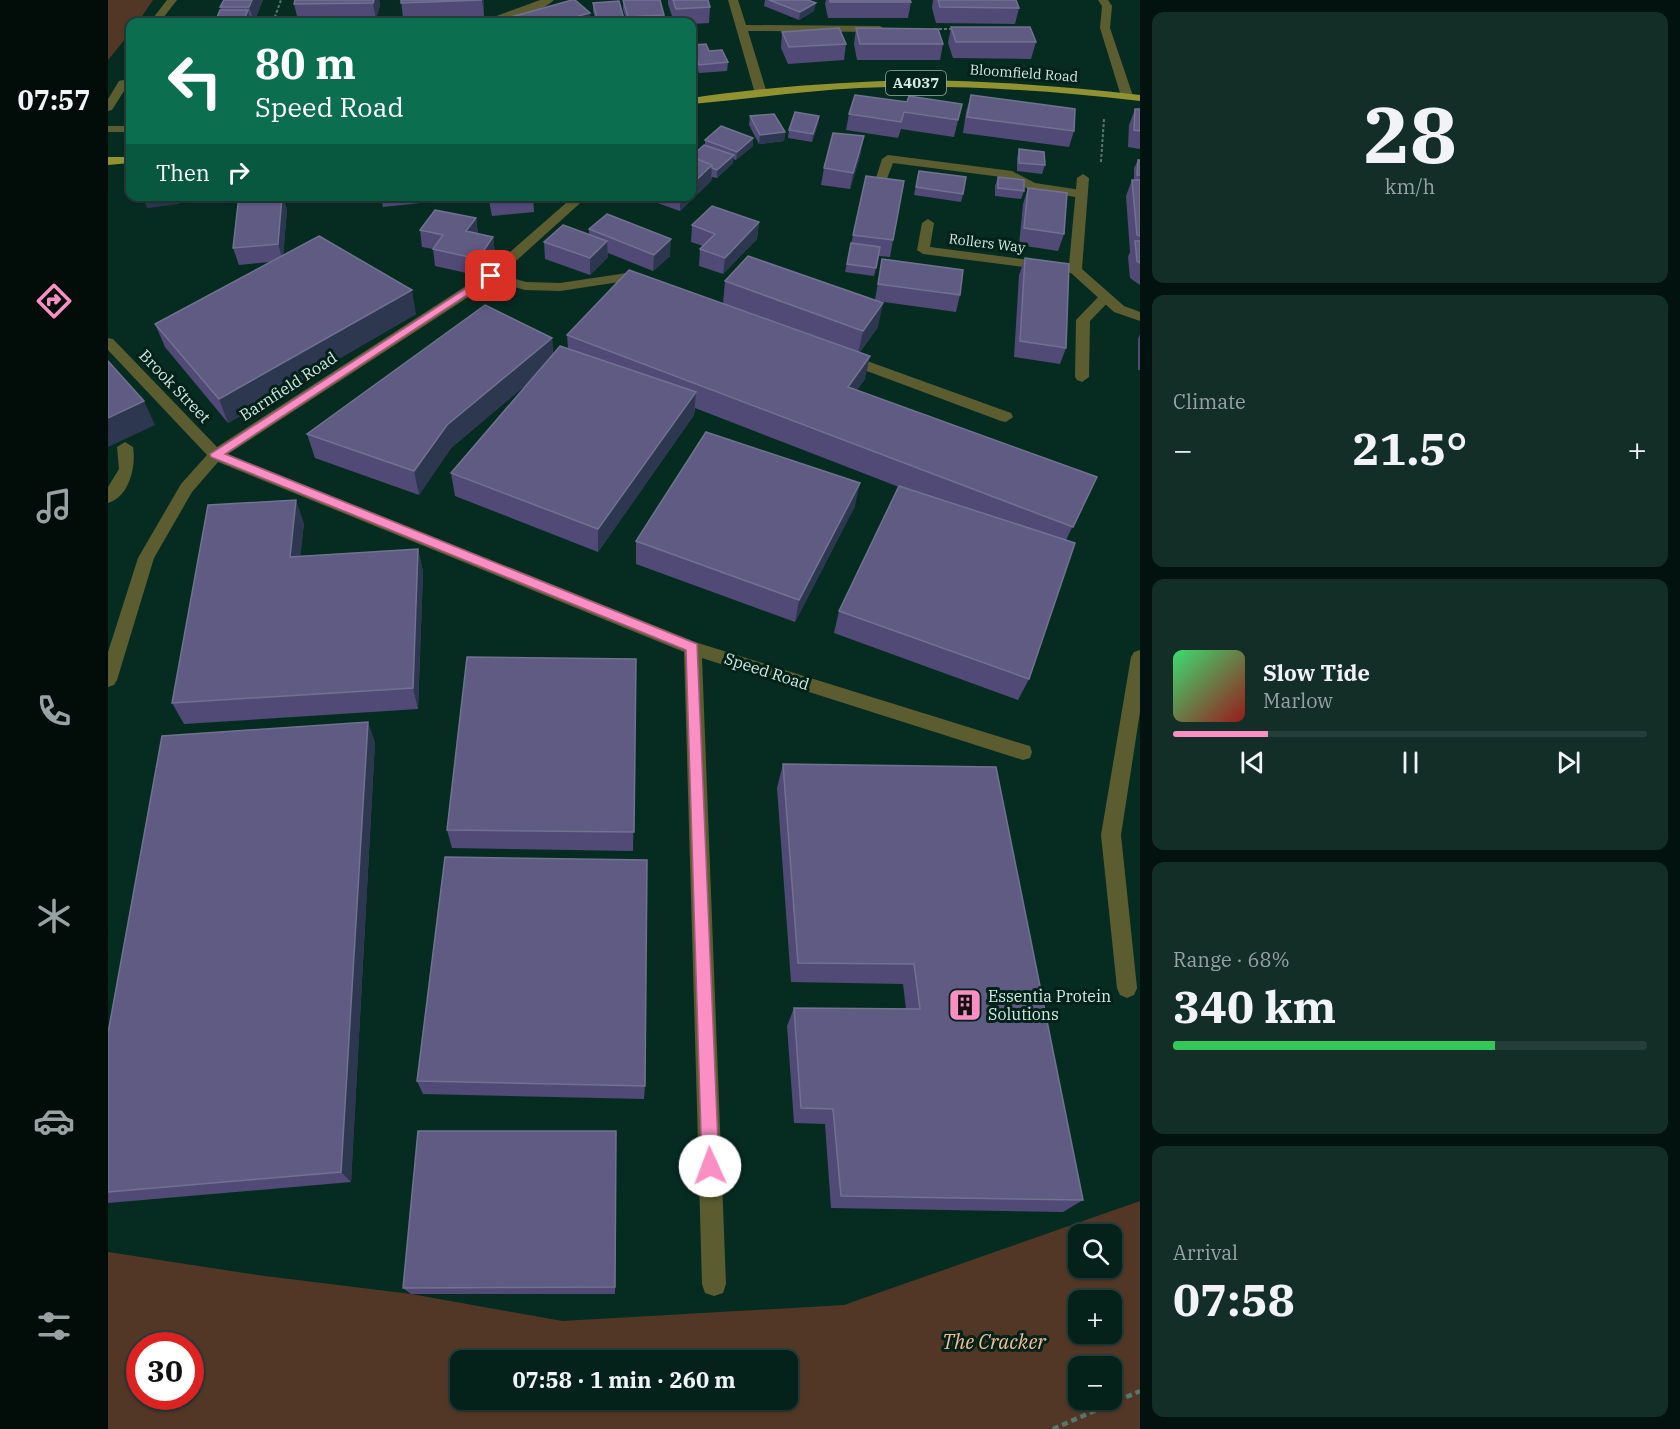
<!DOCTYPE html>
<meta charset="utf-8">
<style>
:root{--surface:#04211a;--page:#122e27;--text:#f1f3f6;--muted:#97a3a2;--line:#253e39;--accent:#fb8fc4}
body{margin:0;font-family:"IBM Plex Serif",serif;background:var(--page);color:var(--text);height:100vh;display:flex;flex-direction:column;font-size:22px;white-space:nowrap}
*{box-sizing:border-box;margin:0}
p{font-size:20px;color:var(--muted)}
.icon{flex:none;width:33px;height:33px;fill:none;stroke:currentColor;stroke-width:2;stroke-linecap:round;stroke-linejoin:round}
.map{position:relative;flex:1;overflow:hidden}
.sheet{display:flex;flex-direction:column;gap:12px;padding:12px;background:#02120e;width:540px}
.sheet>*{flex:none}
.hud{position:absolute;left:18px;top:18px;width:570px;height:183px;border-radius:12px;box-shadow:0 2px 4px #0004,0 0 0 2px var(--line);background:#0b6e4f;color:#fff;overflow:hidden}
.controls{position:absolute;left:960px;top:1224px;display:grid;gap:12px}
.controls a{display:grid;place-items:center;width:54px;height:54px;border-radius:12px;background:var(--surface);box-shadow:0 2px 4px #0004,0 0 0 2px var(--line);font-size:30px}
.speed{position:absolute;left:18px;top:1332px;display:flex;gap:12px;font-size:30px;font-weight:700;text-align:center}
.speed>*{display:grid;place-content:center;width:78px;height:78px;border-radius:50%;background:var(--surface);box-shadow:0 2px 4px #0004,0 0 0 2px var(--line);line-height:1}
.speed .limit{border:9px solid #d22;background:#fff;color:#111}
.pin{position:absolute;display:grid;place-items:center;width:51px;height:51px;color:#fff;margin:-26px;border-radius:12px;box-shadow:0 3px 9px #0006}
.me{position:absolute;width:66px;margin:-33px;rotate:358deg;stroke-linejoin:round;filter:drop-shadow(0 0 4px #0008)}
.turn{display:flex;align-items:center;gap:21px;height:126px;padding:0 30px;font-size:27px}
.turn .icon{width:78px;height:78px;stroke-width:2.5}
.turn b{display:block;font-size:42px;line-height:51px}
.then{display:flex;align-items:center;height:57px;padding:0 30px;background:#0003;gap:12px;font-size:22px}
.big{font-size:45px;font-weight:800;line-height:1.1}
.sheet .card{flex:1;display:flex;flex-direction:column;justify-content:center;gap:9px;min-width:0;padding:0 21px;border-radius:12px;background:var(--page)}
.sheet .dial{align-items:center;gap:0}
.dial b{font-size:78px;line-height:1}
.song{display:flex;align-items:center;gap:18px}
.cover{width:72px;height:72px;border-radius:9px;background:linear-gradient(135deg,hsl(140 70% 55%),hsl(0 70% 35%))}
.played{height:6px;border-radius:3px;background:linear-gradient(90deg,var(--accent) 20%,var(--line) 20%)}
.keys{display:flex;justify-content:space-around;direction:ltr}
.heat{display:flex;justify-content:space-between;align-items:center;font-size:33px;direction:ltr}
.charge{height:9px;border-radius:4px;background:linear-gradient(90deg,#34c759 68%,var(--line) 0)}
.trip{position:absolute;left:342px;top:1350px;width:348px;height:60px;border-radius:12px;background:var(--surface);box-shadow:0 2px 4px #0004,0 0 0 2px var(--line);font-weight:800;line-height:60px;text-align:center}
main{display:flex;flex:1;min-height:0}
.menu{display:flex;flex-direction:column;width:108px;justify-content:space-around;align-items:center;background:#020d0a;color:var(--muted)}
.menu .icon{width:42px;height:42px}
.menu .current{color:var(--accent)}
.menu b{font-size:27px;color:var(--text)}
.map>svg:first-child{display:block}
</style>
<main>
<nav class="menu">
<b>07:57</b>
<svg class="icon current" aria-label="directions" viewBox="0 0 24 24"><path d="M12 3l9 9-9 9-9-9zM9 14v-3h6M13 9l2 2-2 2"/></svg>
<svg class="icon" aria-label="music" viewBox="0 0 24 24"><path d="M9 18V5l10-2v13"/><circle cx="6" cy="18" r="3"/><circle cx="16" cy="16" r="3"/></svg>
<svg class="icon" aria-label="phone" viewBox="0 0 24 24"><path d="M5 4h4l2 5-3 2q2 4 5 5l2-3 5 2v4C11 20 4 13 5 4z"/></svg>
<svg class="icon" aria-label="climate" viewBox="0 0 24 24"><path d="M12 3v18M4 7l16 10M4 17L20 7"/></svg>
<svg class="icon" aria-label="car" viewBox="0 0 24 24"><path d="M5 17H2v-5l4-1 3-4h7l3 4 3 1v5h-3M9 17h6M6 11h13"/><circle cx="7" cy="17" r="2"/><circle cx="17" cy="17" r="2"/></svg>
<svg class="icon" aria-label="filters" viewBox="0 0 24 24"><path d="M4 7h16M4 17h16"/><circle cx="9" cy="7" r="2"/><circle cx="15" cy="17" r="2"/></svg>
</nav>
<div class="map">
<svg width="1032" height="1429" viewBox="0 0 1032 1429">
<rect width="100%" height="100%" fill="#062c22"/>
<path fill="#533726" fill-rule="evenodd" d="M 0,0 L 45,0 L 30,22 L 22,22 L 22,33 L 0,60 Z
M 1032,1201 L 1032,1429 L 0,1429 L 0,1252 L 149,1275 L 303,1294 L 454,1321 L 736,1305 ZM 970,1234 L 1004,1234 L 1004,1268 L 970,1268 ZM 970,1300 L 1004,1300 L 1004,1334 L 970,1334 ZM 32,1346 L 82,1346 L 82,1396 L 32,1396 ZM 352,1360 L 680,1360 L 680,1400 L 352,1400 ZM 970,1366 L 1004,1366 L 1004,1400 L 970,1400 Z"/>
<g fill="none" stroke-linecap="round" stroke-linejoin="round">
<path stroke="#57776e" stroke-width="2" stroke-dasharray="3 2" stroke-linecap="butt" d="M 165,22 L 173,0
M 826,29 L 848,29
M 993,162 L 996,119"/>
<path stroke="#57776e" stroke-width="4.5" stroke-dasharray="6 4" stroke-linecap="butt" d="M 945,1429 L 1032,1391"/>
<path fill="#5b5d31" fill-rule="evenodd" d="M 990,0 L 1000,0 L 1004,6 L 1002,28 L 1025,96 L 1023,98 L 1015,98 L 1013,96 L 992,28 L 994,6 Z
M 15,80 L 21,83 L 4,110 L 0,111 L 0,99 L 11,81 Z
M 0,126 L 22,126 L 22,132 L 0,132 Z
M 780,155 L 904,171 L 927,183 L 973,190 L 979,194 L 973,198 L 920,189 L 901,178 L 785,163 L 777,184 L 769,184 L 767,181 L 774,159 Z
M 383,272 L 418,282 L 452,283 L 519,273 L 542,281 L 544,284 L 537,288 L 518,281 L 452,291 L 417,290 L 378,279 L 376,276 Z
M 998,293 L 1005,297 L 982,321 L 981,377 L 974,382 L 969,380 L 967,377 L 968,320 L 993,294 Z
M 737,353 L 903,413 L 905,417 L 898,422 L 893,421 L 732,361 L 730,358 L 732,355 Z
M 17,442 L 25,447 C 28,466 22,496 0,503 L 0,487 L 11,469 L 9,447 Z"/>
<path fill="#5b5d31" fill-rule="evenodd" d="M 59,0 L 69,0 L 52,22 L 42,22 Z
M 432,0 L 446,0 C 429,15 394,24 372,22 Z
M 620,0 L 630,0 L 638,25 L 772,26 L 777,29 L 772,32 L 640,31 L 658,90 L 652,93 L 646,90 Z
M 975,174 L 981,178 L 974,269 L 1016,306 L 1032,312 L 1032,321 L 1006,312 L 963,273 L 815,254 L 809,250 L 814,223 L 820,219 L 826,223 L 822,247 L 961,265 L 969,178 Z
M 466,196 L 480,196 L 388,279 L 120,454 L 590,643 L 915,744 L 922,746 L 924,752 L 922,758 L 915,760 L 594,658 L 618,1284 L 615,1293 L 606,1296 L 597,1293 L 594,1284 L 576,652 L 110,462 L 84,492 L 46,558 L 9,680 L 6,685 L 0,687 L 0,652 L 30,558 L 73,484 L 99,455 L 0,350 L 0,338 L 5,339 L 109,447 L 378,273 Z
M 1032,650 L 1032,712 L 1013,835 L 1029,988 L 1026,995 L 1019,998 L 1012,995 L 1009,988 L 993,835 L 1023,657 L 1026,652 Z"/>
<path fill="#929330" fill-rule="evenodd" d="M 808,80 C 883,81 957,86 1032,95 L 1032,101 C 939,90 845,84 751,88 C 695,91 639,99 584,104 L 584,98 C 658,87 732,82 808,80 Z
M 0,157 L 22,157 L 22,163 L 0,165 Z"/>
</g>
<path fill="#514a77" d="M 116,0 L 155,0 L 146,22 L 107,22 L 113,10 L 112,7 Z
M 271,0 L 272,5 L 268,19 L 190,20 L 186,4 Z
M 293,0 L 376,0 L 376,16 L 295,19 Z
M 515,0 L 556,15 L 556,22 L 519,22 L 515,9 Z
M 560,0 L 600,0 L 602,7 L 601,23 L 584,24 L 584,22 L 566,22 L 560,4 Z
M 657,0 L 700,0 L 706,11 L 691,20 L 656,6 Z
M 718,0 L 802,0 L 803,2 L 800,18 L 720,18 L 717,4 Z
M 825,0 L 908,0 L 911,8 L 907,24 L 828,23 L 824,8 Z
M 485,3 L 516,19 L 516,22 L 488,22 L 485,11 Z
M 843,27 L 928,42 L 923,59 L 845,58 L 840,43 Z
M 748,28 L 835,44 L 832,60 L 749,60 L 746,44 Z
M 674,32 L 738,44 L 736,60 L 680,64 L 673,48 Z
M 585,45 L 601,51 L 620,62 L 619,71 L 591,73 L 584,53 Z
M 863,95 L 966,131 L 961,147 L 855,133 L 858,112 Z
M 799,102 L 854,104 L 846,137 L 793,129 L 790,138 L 738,130 L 741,114 Z
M 1027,109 L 1032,109 L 1032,149 L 1020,147 L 1021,125 Z
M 642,116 L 677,132 L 676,141 L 651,144 L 641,125 Z
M 711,116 L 710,124 L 704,142 L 680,138 L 681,130 Z
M 645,138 L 645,146 L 628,160 L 625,159 L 625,163 L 609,178 L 604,177 L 603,181 L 572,211 L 541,200 L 541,196 L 584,196 L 597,145 L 597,140 Z
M 911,149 L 937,165 L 934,174 L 909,171 L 909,158 Z
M 753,153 L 742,189 L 713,185 L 716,168 Z
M 1030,160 L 1032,160 L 1032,285 L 1022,278 L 1020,257 L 1022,252 L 1018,196 L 1024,180 L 1026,180 L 1026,168 Z
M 811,171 L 855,194 L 853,202 L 806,195 Z
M 758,176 L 785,240 L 782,257 L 771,256 L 766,276 L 737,272 Z
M 890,177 L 916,191 L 913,199 L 887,196 L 887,186 Z
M 920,188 L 956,234 L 950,251 L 911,245 L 915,204 Z
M 273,196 L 378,196 L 275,207 Z
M 380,196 L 425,196 L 426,212 L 384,216 Z
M 179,209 L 175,255 L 308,314 L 120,423 L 57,347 L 47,324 L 162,262 L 131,265 L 125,248 Z
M 368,218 L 370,234 L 385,237 L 387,254 L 372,276 L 327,266 L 325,249 L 314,247 L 312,230 Z
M 651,222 L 649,239 L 615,274 L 591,266 L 592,249 L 595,246 L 583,242 L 584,225 Z
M 481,229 L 562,256 L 545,271 L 500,253 L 500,257 L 482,275 L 437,259 L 436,242 L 481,234 Z
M 917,258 L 958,348 L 952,364 L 906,357 L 911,275 Z
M 774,259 L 852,295 L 848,312 L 769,301 L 770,327 L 752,352 L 757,379 L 749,390 L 989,477 L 958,540 L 921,679 L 910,700 L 726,633 L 731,611 L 791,487 L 587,408 L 586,415 L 490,552 L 347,496 L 343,473 L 419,384 L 343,448 L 311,495 L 207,458 L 199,434 L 444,338 L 445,354 L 460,348 L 459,335 L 615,304 L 617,281 L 767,300 Z
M 1032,334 L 1032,370 L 1030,370 L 1030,339 Z
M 747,506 L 687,622 L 528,564 L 528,541 Z
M 196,523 L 192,556 L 310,549 L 315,572 L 310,709 L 76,724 L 64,703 Z
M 528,659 L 525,851 L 344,848 L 339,830 Z
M 267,742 L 243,1182 L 0,1203 L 0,1033 Z
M 675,764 L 975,1200 L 955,1212 L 723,1208 L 717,1124 L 686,1123 L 679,1026 L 686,1008 L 798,1009 L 795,984 L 683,982 L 669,788 Z
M 309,1081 L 537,1086 L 536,1099 L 315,1094 Z
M 508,1142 L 507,1294 L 303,1294 L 295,1288 Z"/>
<path fill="#2d3750" d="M 144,0 L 155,0 L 146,22 L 141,7 Z
M 266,0 L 271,0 L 272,5 L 268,19 L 265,3 Z
M 374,0 L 376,0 L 376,16 Z
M 708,3 L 706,11 L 691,20 L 692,12 Z
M 140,10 L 143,22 L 135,22 Z
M 482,13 L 483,22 L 449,22 Z
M 711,116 L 710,124 L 704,142 L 705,134 Z
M 677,132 L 676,141 L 651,144 L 652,135 Z
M 756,136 L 753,153 L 742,189 L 745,173 Z
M 645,138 L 645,146 L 628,160 L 629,152 Z
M 626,155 L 625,163 L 609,178 L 609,170 Z
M 604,165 L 603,181 L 572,211 L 572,196 L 584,196 L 584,184 Z
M 63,196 L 71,196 L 71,204 L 39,208 L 36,200 Z
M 174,196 L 175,196 L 179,209 L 175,261 L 170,244 Z
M 368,218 L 370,235 L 358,231 Z
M 651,222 L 649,239 L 615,274 L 617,258 Z
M 385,237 L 387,254 L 372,276 L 370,259 Z
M 563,239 L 562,256 L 545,271 L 546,255 Z
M 499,241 L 500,257 L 482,275 L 482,258 Z
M 304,290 L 308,314 L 120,423 L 111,399 Z
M 775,303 L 770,327 L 750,354 L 755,331 Z
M 444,338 L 445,362 L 343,448 L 311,495 L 306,471 L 339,425 Z
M 762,356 L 757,379 L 735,410 L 740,387 Z
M 588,392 L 586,415 L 490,552 L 490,529 Z
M 36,401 L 47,425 L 0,447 L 0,418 Z
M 752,483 L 747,506 L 687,622 L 691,600 Z
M 188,500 L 196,523 L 190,579 L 182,557 Z
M 310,549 L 315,572 L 310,709 L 305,688 Z
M 260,722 L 267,742 L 243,1182 L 233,1172 Z"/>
<path fill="#5f5b82" stroke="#717291" stroke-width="1.5" d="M 116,0 L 144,0 L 141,7 L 112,7 Z
M 187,0 L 266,0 L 265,3 L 186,4 Z
M 293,0 L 374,0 L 293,3 Z
M 464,0 L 467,0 L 482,13 L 449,22 L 401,22 L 396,19 Z
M 515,0 L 552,0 L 556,15 L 520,17 Z
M 565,0 L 600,0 L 602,7 L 568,9 Z
M 661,0 L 700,0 L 708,3 L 692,12 Z
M 722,0 L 802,0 L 803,2 L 722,2 Z
M 830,0 L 908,0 L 911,8 L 832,7 Z
M 511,1 L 516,19 L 490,21 L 485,3 Z
M 112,10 L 140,10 L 135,22 L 107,22 Z
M 201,21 L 283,22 L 200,22 Z
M 843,27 L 922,27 L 928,42 L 848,42 Z
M 731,28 L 738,44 L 681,47 L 674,32 Z
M 748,28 L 830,29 L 835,44 L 752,44 Z
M 598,44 L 601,51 L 614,50 L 620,62 L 591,65 L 585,45 Z
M 747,95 L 799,102 L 801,96 L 854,104 L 850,120 L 796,112 L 793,122 L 741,114 Z
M 863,95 L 967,109 L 966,131 L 859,117 Z
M 1027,109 L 1032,109 L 1032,131 L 1026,130 Z
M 687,112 L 711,116 L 705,134 L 681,130 Z
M 666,114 L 677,132 L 652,135 L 642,116 Z
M 613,126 L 645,138 L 629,152 L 597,140 Z
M 725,133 L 756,136 L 745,173 L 716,168 Z
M 596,145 L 626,155 L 609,170 L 604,168 L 604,165 L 584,157 L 584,156 Z
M 911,149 L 936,152 L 937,165 L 911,163 Z
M 584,157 L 604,165 L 584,184 Z
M 1030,160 L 1032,160 L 1032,175 L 1029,175 Z
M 811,171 L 858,177 L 855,194 L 808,187 Z
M 758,176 L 796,181 L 785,240 L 745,235 Z
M 890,177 L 916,180 L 916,191 L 890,188 Z
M 1024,180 L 1032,180 L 1032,236 L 1029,235 Z
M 920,188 L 959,193 L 956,234 L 916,228 Z
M 36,196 L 63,196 L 36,200 Z
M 131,196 L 174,196 L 170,244 L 125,248 Z
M 604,206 L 651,222 L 617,258 L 592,249 L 607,234 L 584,225 Z
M 327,210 L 368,218 L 358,231 L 385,237 L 370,259 L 325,249 L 335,235 L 312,230 Z
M 499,214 L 563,239 L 546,255 L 481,229 Z
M 455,225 L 499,241 L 482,258 L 436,242 Z
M 211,236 L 304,290 L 111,399 L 47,324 Z
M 1027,241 L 1032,241 L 1032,263 L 1029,261 Z
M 743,243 L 772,247 L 768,268 L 739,264 Z
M 640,256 L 775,303 L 755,331 L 617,281 Z
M 917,258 L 961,264 L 958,348 L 912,341 Z
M 774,259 L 855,270 L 852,295 L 770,284 Z
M 521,270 L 762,356 L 740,387 L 989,477 L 965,527 L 459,335 Z
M 377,305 L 444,338 L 339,425 L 306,471 L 199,434 Z
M 452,346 L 588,392 L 490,529 L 343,473 Z
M 0,361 L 36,401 L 0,418 Z
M 598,432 L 752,483 L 691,600 L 528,541 Z
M 791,486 L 967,543 L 921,679 L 731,611 Z
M 188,500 L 182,557 L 310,549 L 305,688 L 64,703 L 100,505 Z
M 359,657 L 528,659 L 526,832 L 339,830 Z
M 260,722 L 233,1172 L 0,1192 L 0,1033 L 54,736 Z
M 675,764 L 888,767 L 975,1200 L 733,1196 L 725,1109 L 693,1108 L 686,1008 L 812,1009 L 806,964 L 690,963 Z
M 337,857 L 539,860 L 537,1086 L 309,1081 Z
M 310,1131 L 508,1131 L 507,1287 L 295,1288 Z"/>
<path fill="#fb8fc4" stroke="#a35d7f" stroke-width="1.5" d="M 380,274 L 388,276 L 117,454 L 589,644 L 611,1166 L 608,1172 L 602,1175 L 596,1172 L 594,1166 L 578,650 L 103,457 L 102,454 Z"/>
<defs>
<symbol id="building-square" viewBox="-11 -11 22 22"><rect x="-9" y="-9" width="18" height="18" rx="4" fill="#fb8fc4" stroke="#002218"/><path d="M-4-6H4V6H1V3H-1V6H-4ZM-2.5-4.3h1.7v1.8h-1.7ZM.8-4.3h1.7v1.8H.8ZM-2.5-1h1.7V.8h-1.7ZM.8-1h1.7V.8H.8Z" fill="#111"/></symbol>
</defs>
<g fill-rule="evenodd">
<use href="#building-square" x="838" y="986" width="38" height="38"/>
</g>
<g text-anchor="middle" stroke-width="6" stroke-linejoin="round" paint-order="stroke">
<g font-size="14" fill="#d2eae1" stroke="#002218">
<text transform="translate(916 73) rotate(4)" y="5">Bloomfield Road</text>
<text transform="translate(879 243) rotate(7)" y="5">Rollers Way</text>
</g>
<rect fill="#002218" stroke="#93aea5" stroke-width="1.5" x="778" y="71" width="60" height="24" rx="4.5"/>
<g font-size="15" font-weight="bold" fill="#d2eae1">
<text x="808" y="88">A4037</text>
</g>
<g font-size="16" fill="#d2eae1" stroke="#002218">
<text transform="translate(67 386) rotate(46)" y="6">Brook Street</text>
<text transform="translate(180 386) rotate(-33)" y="6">Barnfield Road</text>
<text transform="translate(659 671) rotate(18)" y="6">Speed Road</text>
</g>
<g font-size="16" fill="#d2eae1" stroke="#002218" text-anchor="start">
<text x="880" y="1002">Essentia Protein<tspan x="880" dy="18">Solutions</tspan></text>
</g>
<g font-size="20" font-style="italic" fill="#faba96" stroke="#002218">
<text x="886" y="1349">The Cracker</text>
</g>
</g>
</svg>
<div class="controls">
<a><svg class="icon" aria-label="search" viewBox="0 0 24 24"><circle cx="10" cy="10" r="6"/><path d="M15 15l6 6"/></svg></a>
<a>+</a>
<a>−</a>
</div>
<div class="speed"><div class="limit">30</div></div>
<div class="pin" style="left:383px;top:276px;background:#d93025"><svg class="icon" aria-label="arrive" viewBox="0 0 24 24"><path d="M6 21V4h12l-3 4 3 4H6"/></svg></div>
<svg class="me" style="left:602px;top:1166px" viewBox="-20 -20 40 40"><circle r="19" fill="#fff"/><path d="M0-13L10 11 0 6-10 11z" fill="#fb8fc4"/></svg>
<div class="trip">07:58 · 1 min · 260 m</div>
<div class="hud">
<div class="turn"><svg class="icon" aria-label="left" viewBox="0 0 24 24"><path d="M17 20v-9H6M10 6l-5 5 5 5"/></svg><div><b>80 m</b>Speed Road</div></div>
<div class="then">Then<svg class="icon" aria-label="right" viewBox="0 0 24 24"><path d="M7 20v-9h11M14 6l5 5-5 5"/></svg></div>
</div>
</div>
<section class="sheet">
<div class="card dial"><b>28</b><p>km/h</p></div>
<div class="card"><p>Climate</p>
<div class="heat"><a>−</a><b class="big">21.5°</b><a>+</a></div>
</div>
<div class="card">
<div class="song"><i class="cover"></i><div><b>Slow Tide</b><p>Marlow</p></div></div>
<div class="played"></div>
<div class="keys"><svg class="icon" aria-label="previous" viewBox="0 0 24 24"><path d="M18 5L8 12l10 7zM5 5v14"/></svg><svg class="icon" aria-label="pause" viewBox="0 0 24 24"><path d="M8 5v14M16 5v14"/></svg><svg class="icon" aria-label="next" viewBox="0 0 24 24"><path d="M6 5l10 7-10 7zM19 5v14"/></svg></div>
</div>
<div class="card"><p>Range · 68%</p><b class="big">340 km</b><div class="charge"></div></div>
<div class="card"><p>Arrival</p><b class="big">07:58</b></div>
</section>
</main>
